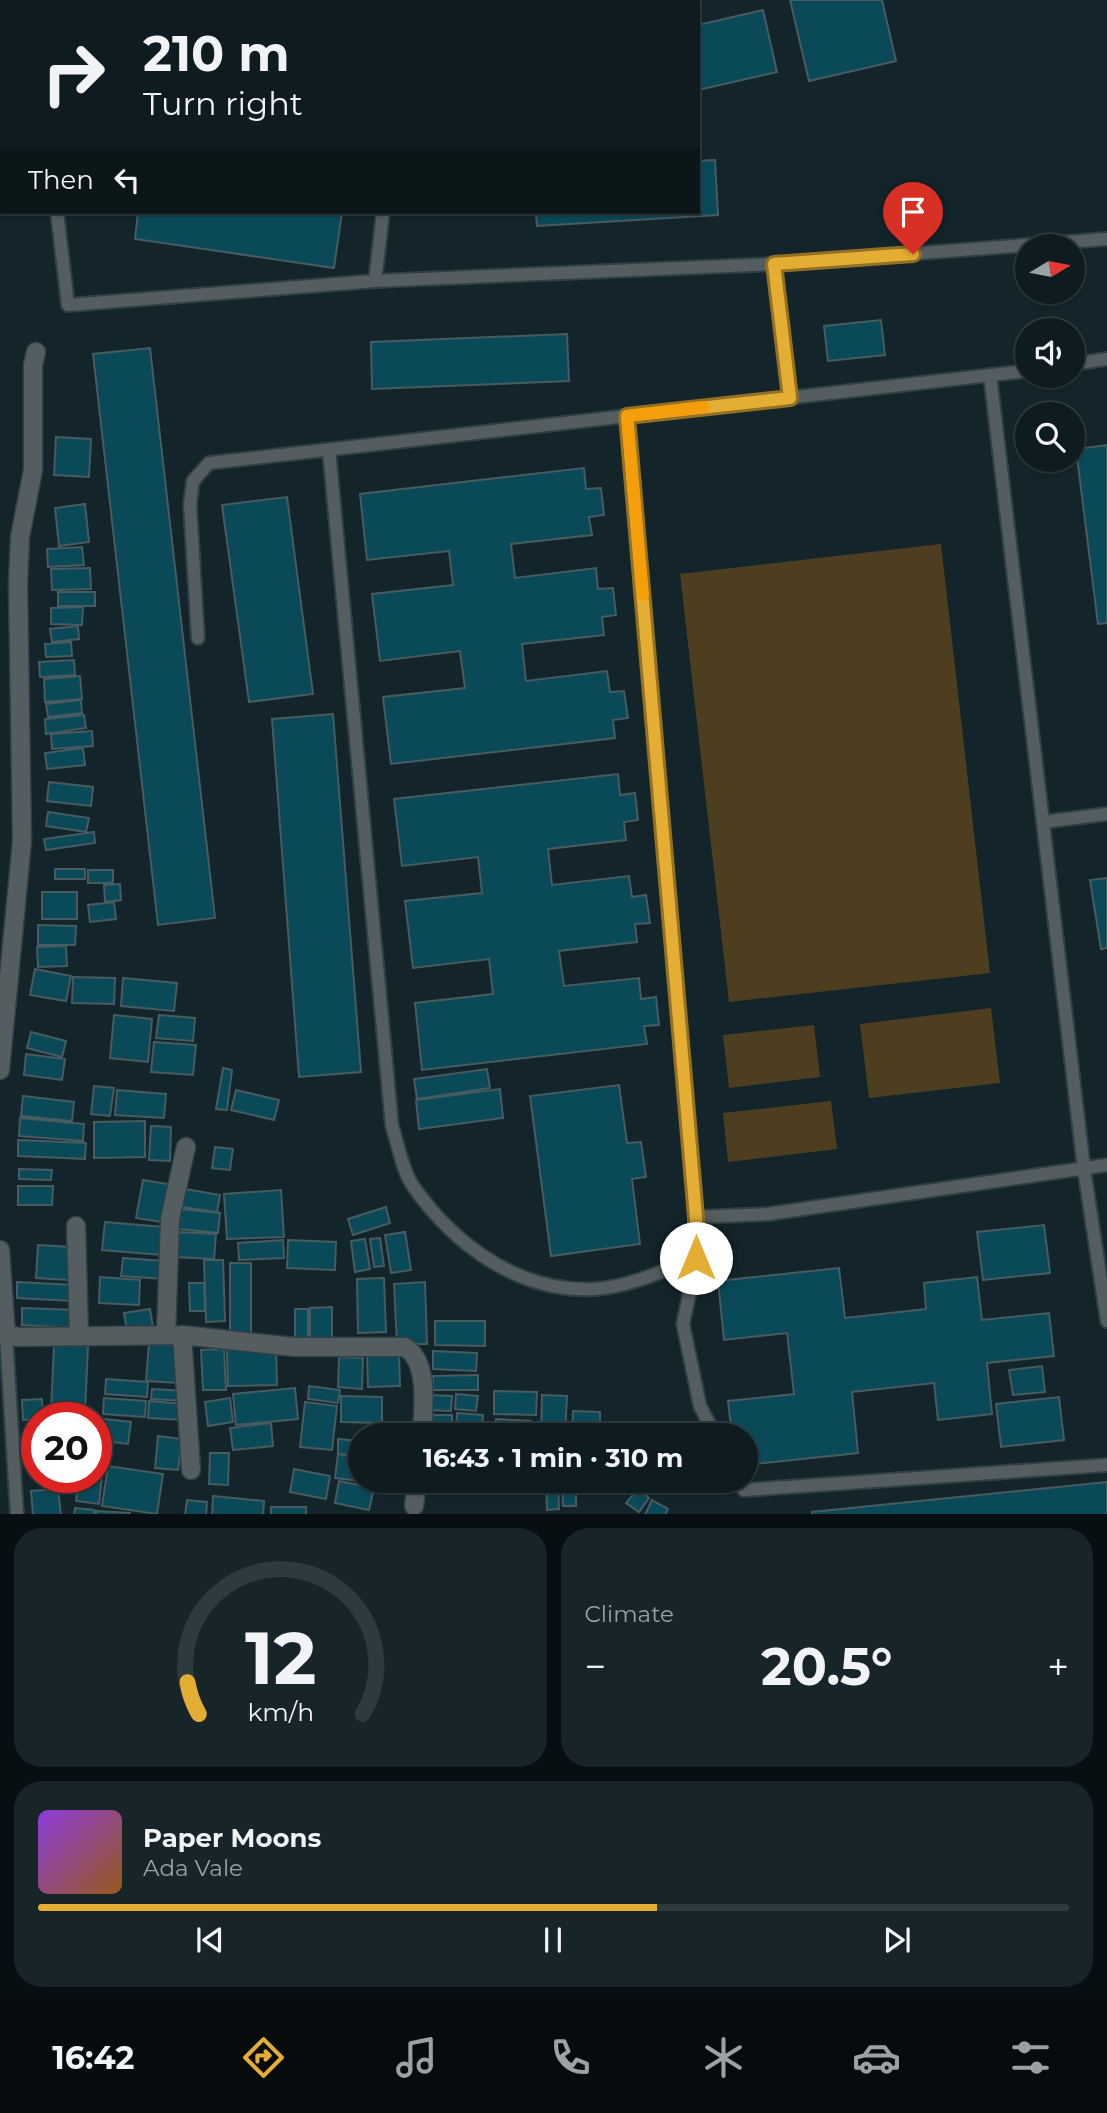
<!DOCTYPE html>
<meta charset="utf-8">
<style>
:root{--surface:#0e1c20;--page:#172529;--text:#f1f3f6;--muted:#9ba1a5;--line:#2e3a3e;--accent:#e4ae35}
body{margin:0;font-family:Montserrat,sans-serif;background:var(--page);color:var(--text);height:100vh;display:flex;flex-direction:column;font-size:26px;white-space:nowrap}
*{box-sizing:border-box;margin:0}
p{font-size:23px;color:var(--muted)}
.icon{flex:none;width:38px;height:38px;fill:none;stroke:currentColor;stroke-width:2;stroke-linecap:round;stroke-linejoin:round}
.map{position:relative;height:1514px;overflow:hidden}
.side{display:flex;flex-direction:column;gap:14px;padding:14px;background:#080f12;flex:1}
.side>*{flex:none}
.banner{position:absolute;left:0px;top:0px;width:700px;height:214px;box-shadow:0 2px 5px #0004,0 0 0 2px var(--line);background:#0e1c20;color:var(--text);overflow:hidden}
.needle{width:46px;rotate:80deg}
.buttons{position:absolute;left:1015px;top:234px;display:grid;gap:14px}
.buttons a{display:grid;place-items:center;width:70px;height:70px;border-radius:50%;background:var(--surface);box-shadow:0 2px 5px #0004,0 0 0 2px var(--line);font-size:35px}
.speed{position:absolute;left:21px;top:1402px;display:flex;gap:14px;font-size:35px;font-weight:700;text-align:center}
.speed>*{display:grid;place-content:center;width:91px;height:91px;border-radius:50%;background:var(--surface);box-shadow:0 2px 5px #0004,0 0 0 2px var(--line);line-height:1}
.speed .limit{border:10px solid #d22;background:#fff;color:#111}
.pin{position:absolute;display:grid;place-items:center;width:60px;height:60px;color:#fff;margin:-72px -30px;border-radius:50% 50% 50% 0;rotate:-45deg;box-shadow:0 0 7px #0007}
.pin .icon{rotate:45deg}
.me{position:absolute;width:77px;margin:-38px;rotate:0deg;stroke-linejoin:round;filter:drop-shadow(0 0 5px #0008)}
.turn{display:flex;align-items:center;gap:24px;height:147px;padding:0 28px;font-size:32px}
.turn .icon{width:91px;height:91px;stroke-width:2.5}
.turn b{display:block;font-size:49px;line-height:60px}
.then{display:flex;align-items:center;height:66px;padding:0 28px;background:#0003;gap:14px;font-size:26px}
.big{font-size:52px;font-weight:700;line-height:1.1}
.side .widget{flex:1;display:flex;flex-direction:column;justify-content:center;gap:10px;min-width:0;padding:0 24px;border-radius:28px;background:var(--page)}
.side .dial{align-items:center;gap:0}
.dial svg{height:182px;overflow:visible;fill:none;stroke:var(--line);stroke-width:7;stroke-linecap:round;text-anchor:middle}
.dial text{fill:var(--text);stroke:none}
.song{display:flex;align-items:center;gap:21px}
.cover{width:84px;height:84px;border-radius:10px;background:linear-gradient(135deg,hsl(270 70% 55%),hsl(30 70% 35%))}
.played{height:7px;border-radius:4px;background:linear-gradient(90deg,var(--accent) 60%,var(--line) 60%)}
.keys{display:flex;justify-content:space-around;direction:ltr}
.heat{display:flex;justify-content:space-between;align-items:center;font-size:38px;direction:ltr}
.side .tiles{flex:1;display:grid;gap:14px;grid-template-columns:1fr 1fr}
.widget:last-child{grid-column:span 2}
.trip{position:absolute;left:348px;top:1423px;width:410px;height:70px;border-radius:35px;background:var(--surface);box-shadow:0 2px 5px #0004,0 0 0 2px var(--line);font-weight:700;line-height:70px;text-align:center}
.tabs{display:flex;height:112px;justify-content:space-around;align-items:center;background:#060b0d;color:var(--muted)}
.tabs .icon{width:49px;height:49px}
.tabs .on{color:var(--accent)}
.tabs b{font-size:32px;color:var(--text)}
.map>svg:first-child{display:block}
</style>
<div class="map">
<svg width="1107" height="1515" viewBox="0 0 1107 1515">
<rect width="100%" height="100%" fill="#13252b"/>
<path fill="#4d3e20" d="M 941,544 L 990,973 L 729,1002 L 680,574 Z
M 991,1008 L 1000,1083 L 869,1098 L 860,1024 Z
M 814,1025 L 820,1077 L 729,1088 L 723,1035 Z
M 831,1101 L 837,1149 L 728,1162 L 723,1113 Z"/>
<path fill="#0a4958" stroke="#475b61" stroke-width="2" d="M 0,0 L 7,2 L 2,2 L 0,32 Z
M 268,0 L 342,0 L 342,2 Z
M 349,0 L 378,0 L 349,2 Z
M 790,0 L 882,0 L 896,61 L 809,81 Z
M 763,10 L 777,72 L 698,90 L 698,25 Z
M 0,40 L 2,40 L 0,80 Z
M 0,88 L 2,88 L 0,164 Z
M 715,160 L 718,215 L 537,226 L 536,212 L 698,212 L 698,161 Z
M 138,212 L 342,212 L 334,268 L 135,239 Z
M 881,320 L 885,355 L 828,361 L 824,326 Z
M 567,334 L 569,381 L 372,389 L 371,342 Z
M 150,348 L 215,918 L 158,925 L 93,354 Z
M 56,437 L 91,439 L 89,477 L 54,475 Z
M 1107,445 L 1107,623 L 1098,624 L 1076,449 Z
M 584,468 L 586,489 L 601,488 L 604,515 L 589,517 L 592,535 L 511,544 L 515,578 L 596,568 L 598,589 L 613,588 L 616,615 L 602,617 L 604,635 L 522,644 L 526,681 L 607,671 L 610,692 L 624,691 L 628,718 L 613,720 L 615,738 L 391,764 L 383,697 L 465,688 L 460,651 L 380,661 L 372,594 L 453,585 L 449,551 L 367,560 L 360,494 Z
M 287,497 L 313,694 L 249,702 L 222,505 Z
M 85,504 L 89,542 L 59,546 L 55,508 Z
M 82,547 L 84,565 L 48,567 L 47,549 Z
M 90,568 L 91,589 L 52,590 L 51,569 Z
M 58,592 L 95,592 L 95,606 L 58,606 Z
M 83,607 L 82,625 L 51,624 L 51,608 Z
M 78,626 L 79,639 L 52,642 L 50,629 Z
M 71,642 L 72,656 L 46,657 L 45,644 Z
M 74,660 L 75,675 L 40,677 L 39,662 Z
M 80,676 L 82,699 L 45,702 L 44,679 Z
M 81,700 L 82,713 L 48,717 L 46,704 Z
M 333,714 L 361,1072 L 299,1077 L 272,719 Z
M 84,715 L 86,728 L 46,734 L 45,719 Z
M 92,731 L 93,746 L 52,749 L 51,734 Z
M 83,748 L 85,765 L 47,769 L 45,753 Z
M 618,774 L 620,795 L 635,793 L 638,820 L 624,822 L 626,840 L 548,849 L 552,885 L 629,876 L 632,897 L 646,895 L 650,923 L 635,924 L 637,942 L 559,951 L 564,986 L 639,978 L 641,999 L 656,997 L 659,1025 L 644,1026 L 647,1044 L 422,1070 L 415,1003 L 493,994 L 489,959 L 413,968 L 405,901 L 482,893 L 478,857 L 402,866 L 394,799 Z
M 49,782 L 93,787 L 91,806 L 47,801 Z
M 48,812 L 89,818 L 86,832 L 46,826 Z
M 94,832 L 95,843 L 46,850 L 44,839 Z
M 55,869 L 85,869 L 85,879 L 55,879 Z
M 88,870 L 113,870 L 113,883 L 88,883 Z
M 1107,878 L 1107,948 L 1101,949 L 1090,880 Z
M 120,884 L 121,900 L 105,902 L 104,885 Z
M 42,892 L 77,892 L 77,919 L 42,919 Z
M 114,902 L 116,919 L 90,922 L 88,905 Z
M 38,925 L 76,926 L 75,945 L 38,945 Z
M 66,946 L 67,966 L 38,967 L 37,947 Z
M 35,969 L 71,976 L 66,1001 L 30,995 Z
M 73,977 L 115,978 L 114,1004 L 72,1003 Z
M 123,978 L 177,983 L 174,1011 L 121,1006 Z
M 114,1015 L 152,1019 L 148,1062 L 110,1058 Z
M 159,1015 L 195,1018 L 193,1041 L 156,1038 Z
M 31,1032 L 66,1041 L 62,1057 L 27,1048 Z
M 154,1042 L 196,1045 L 193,1075 L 151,1072 Z
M 26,1054 L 65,1059 L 62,1080 L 24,1075 Z
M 223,1068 L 232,1070 L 227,1110 L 216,1109 Z
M 487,1069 L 490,1088 L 417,1099 L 414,1079 Z
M 619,1085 L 627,1143 L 641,1142 L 646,1177 L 632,1179 L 640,1244 L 551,1256 L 530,1096 Z
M 94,1086 L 114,1088 L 110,1116 L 91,1114 Z
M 500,1089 L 503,1118 L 419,1129 L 416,1100 Z
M 117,1090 L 166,1094 L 164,1118 L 115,1115 Z
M 236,1090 L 279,1100 L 274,1120 L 231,1110 Z
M 23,1096 L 74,1102 L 72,1121 L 21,1116 Z
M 20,1118 L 84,1124 L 83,1141 L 19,1136 Z
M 145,1121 L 145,1157 L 94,1158 L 94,1122 Z
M 151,1126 L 171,1127 L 170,1161 L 149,1160 Z
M 18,1140 L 86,1143 L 85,1159 L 18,1156 Z
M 215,1147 L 233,1149 L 230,1170 L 212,1168 Z
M 19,1169 L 52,1170 L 51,1180 L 19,1179 Z
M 143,1180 L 174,1185 L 168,1223 L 136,1218 Z
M 18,1186 L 53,1186 L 52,1205 L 18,1205 Z
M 185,1189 L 220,1195 L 217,1212 L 182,1207 Z
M 281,1190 L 284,1237 L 227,1239 L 224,1194 Z
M 386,1207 L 390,1223 L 353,1235 L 348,1219 Z
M 180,1209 L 220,1213 L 218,1233 L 179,1229 Z
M 105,1222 L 163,1227 L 161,1255 L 102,1250 Z
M 1044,1225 L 1050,1273 L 983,1280 L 977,1232 Z
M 178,1232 L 216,1234 L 214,1259 L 176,1257 Z
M 405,1232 L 411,1270 L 391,1273 L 385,1235 Z
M 380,1238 L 384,1266 L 374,1267 L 370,1239 Z
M 365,1239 L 370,1269 L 355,1272 L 351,1241 Z
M 283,1240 L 284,1258 L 239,1260 L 238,1243 Z
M 288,1240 L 336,1242 L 335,1270 L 287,1268 Z
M 38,1245 L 71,1247 L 68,1280 L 36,1278 Z
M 123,1258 L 164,1261 L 163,1279 L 121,1276 Z
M 204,1260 L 223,1260 L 225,1321 L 206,1322 Z
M 230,1263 L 251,1263 L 251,1336 L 230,1336 Z
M 839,1268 L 845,1318 L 926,1309 L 924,1283 L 977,1277 L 982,1320 L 1049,1313 L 1054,1356 L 987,1363 L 992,1414 L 938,1420 L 934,1383 L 852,1392 L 858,1453 L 746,1465 L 746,1435 L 732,1435 L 728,1401 L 794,1394 L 787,1333 L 724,1340 L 718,1281 Z
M 100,1277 L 140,1280 L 139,1305 L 99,1303 Z
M 384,1278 L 386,1332 L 358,1333 L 357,1279 Z
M 17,1282 L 74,1285 L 73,1301 L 17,1298 Z
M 425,1282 L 427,1344 L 397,1344 L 394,1284 Z
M 189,1283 L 204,1283 L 205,1311 L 190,1311 Z
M 332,1307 L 332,1345 L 310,1345 L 310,1308 Z
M 22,1308 L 76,1310 L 76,1328 L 22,1325 Z
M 150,1309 L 153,1327 L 127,1331 L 124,1313 Z
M 295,1309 L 308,1309 L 308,1341 L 295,1341 Z
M 435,1321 L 485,1321 L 485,1346 L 435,1345 Z
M 149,1343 L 180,1345 L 178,1383 L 146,1381 Z
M 54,1345 L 88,1346 L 85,1413 L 51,1411 Z
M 276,1348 L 277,1385 L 228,1386 L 227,1350 Z
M 224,1349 L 226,1390 L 203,1390 L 201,1350 Z
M 433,1351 L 477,1353 L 476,1371 L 433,1369 Z
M 399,1354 L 400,1386 L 368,1387 L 367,1355 Z
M 339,1357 L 363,1358 L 362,1389 L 338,1387 Z
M 1042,1366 L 1045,1392 L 1013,1395 L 1009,1370 Z
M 478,1375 L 478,1390 L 433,1390 L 433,1376 Z
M 106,1379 L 148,1382 L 147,1397 L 105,1394 Z
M 309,1386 L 340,1390 L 338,1403 L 308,1399 Z
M 295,1388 L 298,1419 L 236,1425 L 233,1394 Z
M 152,1389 L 185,1391 L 184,1401 L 151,1399 Z
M 494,1391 L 537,1392 L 536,1415 L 494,1414 Z
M 456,1394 L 478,1396 L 476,1411 L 455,1409 Z
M 430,1395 L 452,1396 L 451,1411 L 428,1410 Z
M 542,1395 L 567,1396 L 565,1435 L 541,1435 Z
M 341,1396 L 382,1397 L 382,1423 L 341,1422 Z
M 1059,1397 L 1064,1440 L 1001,1447 L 996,1404 Z
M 104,1398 L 146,1401 L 145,1417 L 103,1414 Z
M 230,1398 L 233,1422 L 208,1426 L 205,1402 Z
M 42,1399 L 43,1418 L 23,1420 L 22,1400 Z
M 149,1401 L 183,1404 L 183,1420 L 148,1418 Z
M 305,1402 L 337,1406 L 332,1450 L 300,1447 Z
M 573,1411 L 600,1412 L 600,1435 L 572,1435 Z
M 46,1413 L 79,1413 L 79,1418 L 47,1418 Z
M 457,1413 L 483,1415 L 482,1431 L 456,1430 Z
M 433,1415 L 452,1415 L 452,1430 L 433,1430 Z
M 96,1418 L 131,1422 L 128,1444 L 96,1440 Z
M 496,1419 L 531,1421 L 531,1435 L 495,1435 Z
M 271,1423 L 273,1446 L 233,1450 L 230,1428 Z
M 394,1426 L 413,1427 L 412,1435 L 393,1435 Z
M 158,1436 L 182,1439 L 178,1470 L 155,1468 Z
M 338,1439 L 360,1441 L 360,1456 L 338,1454 Z
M 210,1453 L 229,1453 L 228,1485 L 209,1484 Z
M 338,1454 L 360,1457 L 360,1480 L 370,1482 L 335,1478 Z
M 108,1466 L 163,1474 L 157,1514 L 102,1506 Z
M 96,1467 L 103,1468 L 99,1504 L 76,1501 L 79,1477 L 96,1477 Z
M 294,1469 L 330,1476 L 326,1499 L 290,1492 Z
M 397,1480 L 415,1480 L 414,1488 L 397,1487 Z
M 420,1480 L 456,1480 L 456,1494 L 420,1493 Z
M 466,1480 L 486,1480 L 486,1491 L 466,1491 Z
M 546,1480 L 558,1480 L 559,1509 L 547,1510 Z
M 562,1480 L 576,1480 L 576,1506 L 563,1506 Z
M 339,1481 L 374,1488 L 369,1510 L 335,1503 Z
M 1107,1482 L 1107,1515 L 812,1515 L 812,1512 Z
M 58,1489 L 61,1515 L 33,1515 L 31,1491 Z
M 638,1489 L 649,1498 L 639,1512 L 626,1503 Z
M 213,1496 L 264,1501 L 263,1515 L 212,1515 Z
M 187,1500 L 207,1502 L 206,1515 L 185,1515 Z
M 652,1500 L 668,1509 L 665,1515 L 645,1515 Z
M 271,1507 L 306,1507 L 306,1515 L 271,1515 Z
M 75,1508 L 94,1510 L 94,1515 L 74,1515 Z
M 96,1511 L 130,1513 L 130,1515 L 96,1515 Z"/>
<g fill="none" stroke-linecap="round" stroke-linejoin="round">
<defs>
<path id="service" d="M 33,0 L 34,2
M 438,2 L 438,0
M 542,2 L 552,0
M 57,212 L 68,305 L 375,281 L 774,264 L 1107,239
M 774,264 L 790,398
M 375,281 L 383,212
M 1073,364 L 1107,359
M 990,375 L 1084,1169 L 1107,1321
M 627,416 L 696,1217 L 697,1258 L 683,1324 L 700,1406 L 715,1435
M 329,450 L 392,1126 C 398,1144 402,1170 413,1186 C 455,1246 520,1293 595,1289 C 629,1287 665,1270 697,1258
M 198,638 L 190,505 L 193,481 L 209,463 L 1027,371
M 1043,822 L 1107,814
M 696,1217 L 768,1214 L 1107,1165
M 6,1335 L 17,1515
M 739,1480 L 744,1490 L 1107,1465"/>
<path id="minor" d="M 0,1070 L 22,841 L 18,584 L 20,537 L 33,470 L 33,365 L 36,352
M 76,1226 L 79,1336
M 0,1250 L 6,1335
M 0,1334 L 19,1337 L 182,1335 L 294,1347 L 405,1347 C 430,1363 423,1409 422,1435
M 166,1334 L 170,1219 L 186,1147
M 182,1335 L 191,1470
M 414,1506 L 417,1480"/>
</defs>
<use href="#service" stroke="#2f4045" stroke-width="16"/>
<use href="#minor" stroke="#2f4045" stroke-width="21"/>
<use href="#service" stroke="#545d60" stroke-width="12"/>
<use href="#minor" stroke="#545d60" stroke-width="18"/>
</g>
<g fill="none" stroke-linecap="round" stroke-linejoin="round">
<defs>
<path id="route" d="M 696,1258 L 696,1217 L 627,416 L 790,398 L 774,264 L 913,254"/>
</defs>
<use href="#route" stroke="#947122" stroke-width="18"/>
<use href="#route" stroke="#e4ae35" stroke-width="12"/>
<path stroke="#f59e0b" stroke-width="12" d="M 643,595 L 627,416 L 703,407"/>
</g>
</svg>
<div class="buttons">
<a><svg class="needle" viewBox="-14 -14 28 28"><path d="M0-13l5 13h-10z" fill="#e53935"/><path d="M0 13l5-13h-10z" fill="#9ba1a5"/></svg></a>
<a><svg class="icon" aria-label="sound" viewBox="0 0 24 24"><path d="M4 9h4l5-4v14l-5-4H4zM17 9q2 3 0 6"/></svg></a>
<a><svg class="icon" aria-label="search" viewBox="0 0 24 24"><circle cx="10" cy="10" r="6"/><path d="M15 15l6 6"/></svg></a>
</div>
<div class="speed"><div class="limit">20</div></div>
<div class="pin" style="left:913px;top:254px;background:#d93025"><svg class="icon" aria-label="arrive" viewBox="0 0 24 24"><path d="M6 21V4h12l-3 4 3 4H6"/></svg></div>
<svg class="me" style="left:696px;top:1258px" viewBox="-20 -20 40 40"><circle r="19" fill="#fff"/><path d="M0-13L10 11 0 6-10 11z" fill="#e4ae35"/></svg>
<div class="trip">16:43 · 1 min · 310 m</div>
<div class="banner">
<div class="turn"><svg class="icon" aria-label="right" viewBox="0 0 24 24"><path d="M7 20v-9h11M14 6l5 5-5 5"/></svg><div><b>210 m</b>Turn right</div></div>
<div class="then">Then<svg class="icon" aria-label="left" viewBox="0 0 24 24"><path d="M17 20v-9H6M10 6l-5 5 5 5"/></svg></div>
</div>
</div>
<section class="side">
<div class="tiles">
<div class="widget dial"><svg viewBox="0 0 100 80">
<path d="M14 69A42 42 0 1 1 86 69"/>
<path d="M14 69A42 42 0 0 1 9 55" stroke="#e4ae35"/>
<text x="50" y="56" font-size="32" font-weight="700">12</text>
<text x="50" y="72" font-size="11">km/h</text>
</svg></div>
<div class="widget"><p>Climate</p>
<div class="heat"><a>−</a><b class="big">20.5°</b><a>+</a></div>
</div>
<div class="widget">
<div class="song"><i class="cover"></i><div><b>Paper Moons</b><p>Ada Vale</p></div></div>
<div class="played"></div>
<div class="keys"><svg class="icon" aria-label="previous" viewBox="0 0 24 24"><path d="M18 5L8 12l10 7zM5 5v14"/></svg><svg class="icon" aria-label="pause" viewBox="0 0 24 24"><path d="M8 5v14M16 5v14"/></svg><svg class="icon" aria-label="next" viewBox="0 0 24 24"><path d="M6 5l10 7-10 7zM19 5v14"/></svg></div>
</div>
</div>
</section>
<nav class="tabs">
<b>16:42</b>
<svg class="icon on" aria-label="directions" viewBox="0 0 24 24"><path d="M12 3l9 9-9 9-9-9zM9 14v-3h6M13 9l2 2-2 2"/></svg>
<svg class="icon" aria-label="music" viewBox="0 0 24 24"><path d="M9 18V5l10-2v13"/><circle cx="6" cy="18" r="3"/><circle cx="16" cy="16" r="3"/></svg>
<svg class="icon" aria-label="phone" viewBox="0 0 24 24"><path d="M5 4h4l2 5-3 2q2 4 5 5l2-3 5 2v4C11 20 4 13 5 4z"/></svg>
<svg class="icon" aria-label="climate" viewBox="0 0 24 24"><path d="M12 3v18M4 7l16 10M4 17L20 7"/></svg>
<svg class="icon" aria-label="car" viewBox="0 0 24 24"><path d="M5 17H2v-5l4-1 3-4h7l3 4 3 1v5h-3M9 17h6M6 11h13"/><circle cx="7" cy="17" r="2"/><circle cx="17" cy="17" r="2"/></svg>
<svg class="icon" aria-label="filters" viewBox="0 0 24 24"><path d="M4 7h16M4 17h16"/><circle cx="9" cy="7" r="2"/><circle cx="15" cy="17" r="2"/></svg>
</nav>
